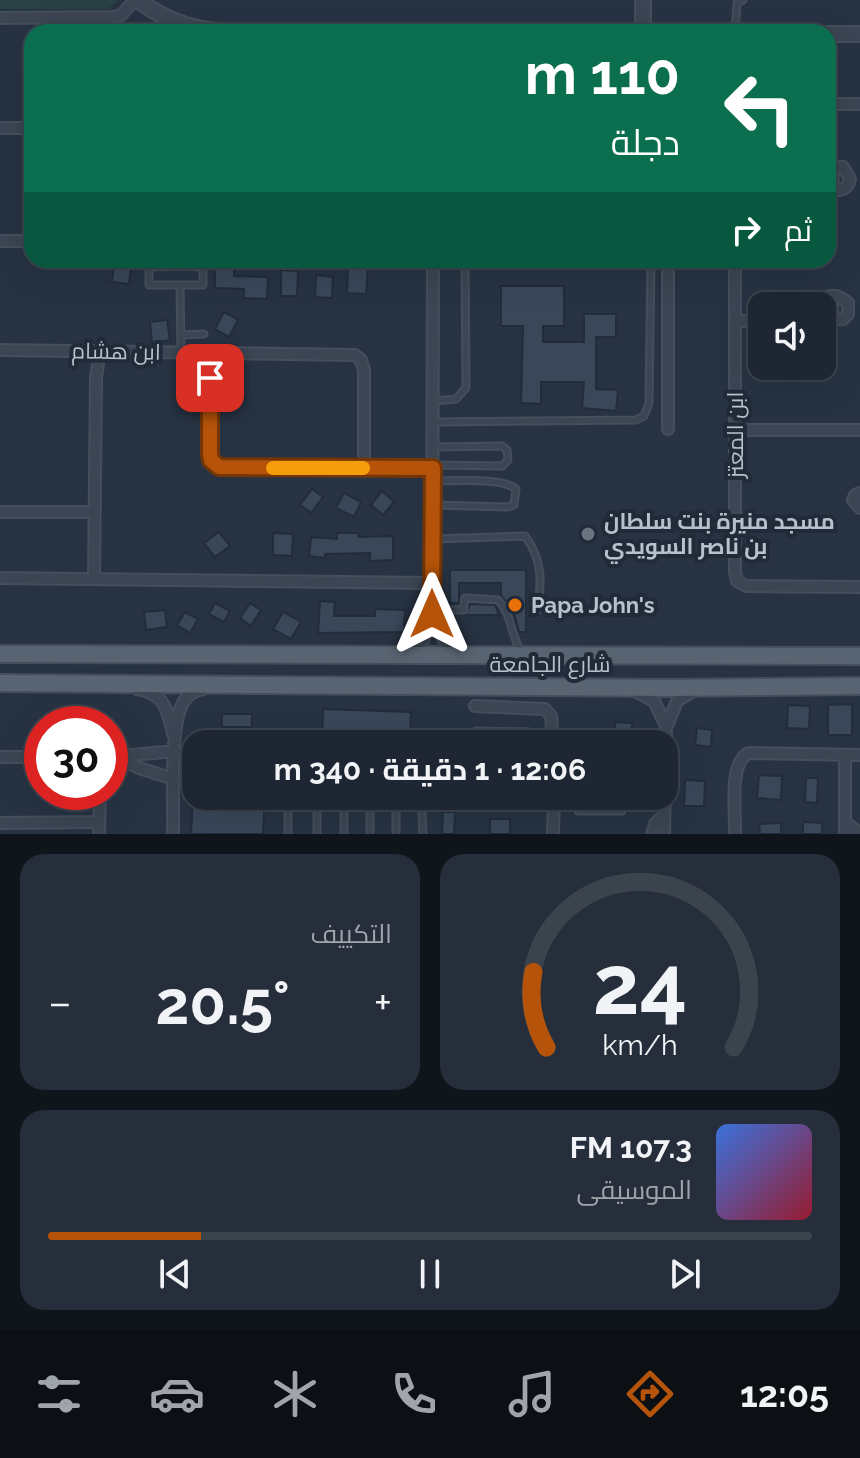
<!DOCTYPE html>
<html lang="ar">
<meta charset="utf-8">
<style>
:root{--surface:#1d2632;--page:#252e3a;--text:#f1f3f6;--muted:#a0a5ac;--line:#3b434d;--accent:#b45309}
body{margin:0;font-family:Raleway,Cairo,sans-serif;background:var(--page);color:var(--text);direction:rtl;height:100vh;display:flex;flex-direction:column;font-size:30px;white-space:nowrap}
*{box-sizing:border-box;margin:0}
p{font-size:26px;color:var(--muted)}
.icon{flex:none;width:44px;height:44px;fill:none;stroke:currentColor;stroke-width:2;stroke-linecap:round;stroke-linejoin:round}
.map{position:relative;height:834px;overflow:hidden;direction:ltr}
.drawer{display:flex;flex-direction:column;gap:20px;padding:20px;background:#10151c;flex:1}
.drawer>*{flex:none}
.hud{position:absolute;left:24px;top:24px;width:812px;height:244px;border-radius:24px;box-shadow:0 8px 32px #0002,0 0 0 2px var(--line);direction:rtl;background:#0b6e4f;color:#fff;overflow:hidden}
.controls{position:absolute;left:748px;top:292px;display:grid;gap:16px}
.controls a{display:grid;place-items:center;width:88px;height:88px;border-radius:16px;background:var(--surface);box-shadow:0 8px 32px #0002,0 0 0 2px var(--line);font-size:40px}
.speed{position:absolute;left:24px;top:706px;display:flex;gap:16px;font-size:40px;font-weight:700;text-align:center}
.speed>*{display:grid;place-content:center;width:104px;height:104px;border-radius:50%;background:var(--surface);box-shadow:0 8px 32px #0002,0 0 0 2px var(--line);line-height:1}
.speed .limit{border:12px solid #d22;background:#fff;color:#111}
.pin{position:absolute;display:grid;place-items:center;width:68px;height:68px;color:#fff;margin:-34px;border-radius:16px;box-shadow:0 4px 12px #0006}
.me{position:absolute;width:88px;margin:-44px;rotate:0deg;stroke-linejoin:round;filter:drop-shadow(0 0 6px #0008)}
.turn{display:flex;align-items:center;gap:28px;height:168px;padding:0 24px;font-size:36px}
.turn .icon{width:104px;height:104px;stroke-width:2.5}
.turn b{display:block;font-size:56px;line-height:68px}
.then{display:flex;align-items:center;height:76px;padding:0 24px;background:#0003;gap:16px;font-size:30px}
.big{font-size:60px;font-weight:700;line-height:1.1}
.drawer .tile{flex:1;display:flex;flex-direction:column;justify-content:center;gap:12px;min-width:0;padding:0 28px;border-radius:24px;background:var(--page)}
.drawer .dial{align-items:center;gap:0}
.dial svg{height:208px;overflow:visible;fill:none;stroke:var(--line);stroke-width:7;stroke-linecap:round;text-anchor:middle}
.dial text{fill:var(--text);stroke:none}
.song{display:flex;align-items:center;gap:24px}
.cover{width:96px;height:96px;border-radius:12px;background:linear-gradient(135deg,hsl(220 70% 55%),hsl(350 70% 35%))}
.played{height:8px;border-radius:4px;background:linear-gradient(90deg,var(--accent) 20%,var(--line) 20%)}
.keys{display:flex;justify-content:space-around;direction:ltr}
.heat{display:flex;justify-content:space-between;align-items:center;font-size:44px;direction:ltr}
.drawer .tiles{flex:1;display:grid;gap:20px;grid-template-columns:1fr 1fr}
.tile:last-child{grid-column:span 2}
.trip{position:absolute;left:182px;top:730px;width:496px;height:80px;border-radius:24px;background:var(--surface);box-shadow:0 8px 32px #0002,0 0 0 2px var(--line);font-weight:700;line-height:80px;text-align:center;direction:rtl}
.dock{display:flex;height:128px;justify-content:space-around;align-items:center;background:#0c0f14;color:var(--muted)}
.dock .icon{width:56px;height:56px}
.dock .on{color:var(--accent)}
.dock b{font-size:36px;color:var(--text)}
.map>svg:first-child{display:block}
</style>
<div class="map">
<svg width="860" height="834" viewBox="0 0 860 834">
<rect width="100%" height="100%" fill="#273343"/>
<path fill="#294144" d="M 0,0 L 116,0 L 118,1 L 108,9 L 0,9 Z
M 487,260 L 554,260 L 554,268 L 488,269 Z"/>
<path fill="#394759" stroke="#222c3a" stroke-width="2" d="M 114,264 L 131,266 L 129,284 L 112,282 Z
M 348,267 L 368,268 L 366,294 L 347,293 Z
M 215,269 L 234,269 L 234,276 L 268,277 L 267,299 L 244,298 L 244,289 L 215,288 Z
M 281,270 L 298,271 L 297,296 L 281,296 Z
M 316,275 L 333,277 L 332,298 L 315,297 Z
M 501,286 L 564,286 L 564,326 L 543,326 L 543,342 L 584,342 L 584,314 L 616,314 L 616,337 L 596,337 L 596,389 L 618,390 L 616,411 L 582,408 L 584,382 L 541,382 L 541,404 L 521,403 L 523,326 L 501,326 Z
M 224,312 L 238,320 L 229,337 L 215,329 Z
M 167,320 L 170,340 L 152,343 L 150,322 Z
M 312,489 L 323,497 L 311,513 L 300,505 Z
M 382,491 L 394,502 L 383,515 L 371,505 Z
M 344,493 L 361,502 L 354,517 L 336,508 Z
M 219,532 L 230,546 L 215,557 L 204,543 Z
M 273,533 L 293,534 L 292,556 L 273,555 Z
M 337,533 L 358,533 L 359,537 L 393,536 L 393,560 L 370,561 L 370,553 L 325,554 L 325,558 L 309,556 L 311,537 L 337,539 Z
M 450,570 L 526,570 L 526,632 L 519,632 L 514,613 L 501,595 L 501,583 L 459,583 L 459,603 L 450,603 Z
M 320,601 L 335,602 L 334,616 L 375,616 L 375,609 L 405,610 L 404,632 L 318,633 Z
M 215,603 L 230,611 L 224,622 L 209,614 Z
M 250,603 L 261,610 L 251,626 L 240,618 Z
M 470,604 L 495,605 L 499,615 L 466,615 Z
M 165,610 L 167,627 L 146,630 L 144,612 Z
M 185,612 L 198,619 L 190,633 L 177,625 Z
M 283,612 L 301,622 L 291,639 L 273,629 Z
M 852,704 L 852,735 L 828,735 L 828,705 Z
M 788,705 L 810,706 L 809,729 L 787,728 Z
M 323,709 L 411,712 L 410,736 L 435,736 L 435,744 L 322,744 Z
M 222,714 L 252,714 L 252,727 L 222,727 Z
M 615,722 L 632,723 L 631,744 L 614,744 Z
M 697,728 L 712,730 L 711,747 L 695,745 Z
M 759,775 L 782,776 L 781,800 L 757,798 Z
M 806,778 L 818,778 L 817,803 L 805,802 Z
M 685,780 L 705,781 L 704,806 L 684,806 Z
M 193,796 L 265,796 L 263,834 L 191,834 Z
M 443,812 L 455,812 L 454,834 L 442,834 Z
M 490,819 L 510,819 L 510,834 L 490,834 Z
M 803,822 L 822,823 L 822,834 L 803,834 Z
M 781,823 L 781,834 L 760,834 L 759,824 Z"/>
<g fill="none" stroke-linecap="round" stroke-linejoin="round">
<defs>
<path id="service" d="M 735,32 L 737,3 L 743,0
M 178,266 L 203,267 L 203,285 L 149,285 L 149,267 Z
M 180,285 L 181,351
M 181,335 L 204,334
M 433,401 L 456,399 L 466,388 L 465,260
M 433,422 L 636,420 L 644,416 L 649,403 L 651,260
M 434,465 L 502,466 L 508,460 L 507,450 L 502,446 L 434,447
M 433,481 C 452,481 503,477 516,489 L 514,505 L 508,507 L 434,505
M 433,539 L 525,536 C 543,560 542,583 537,611
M 432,610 L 464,610
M 463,610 L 465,598 L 498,600 C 512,614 510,634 521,651
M 470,744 L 470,735 L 476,731 L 529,732 L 533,744
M 470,796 L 473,804 L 482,807 L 524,806 L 531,796
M 480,796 L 485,799 L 528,801
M 576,796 L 578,811 L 622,811 L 625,796
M 317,801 L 317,834
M 370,802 L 370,834
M 288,834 L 288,805 L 294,801 L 418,805 L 422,811 L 423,834
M 344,834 L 344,802
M 396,834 L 396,803"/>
<path id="minor" d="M 0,18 L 113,17 L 121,15 L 135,0
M 828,104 L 860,104
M 0,128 L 32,128
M 828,167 L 843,167 L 850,179 C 848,191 838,191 828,190
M 832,167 L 833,190
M 0,241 L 32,241
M 668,260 L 735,260 L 735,572 L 737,581 L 746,586 L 860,587
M 815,306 C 825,294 836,292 848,303 L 848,314 L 843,319 L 822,321
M 735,321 L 762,321
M 832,321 L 832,296
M 0,350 L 355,355 L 361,360 L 364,370 L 364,468
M 210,352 L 210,454 L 211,460 L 219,467 L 433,468
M 668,429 L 668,260
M 735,430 L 860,430
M 860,493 L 855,495 L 853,500 L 860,508
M 0,512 L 95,512
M 0,578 L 432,583
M 94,578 L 96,378 L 100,351
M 433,614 L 444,641 L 464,652
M 407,652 L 423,641 L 432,614 L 433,260
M 137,689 C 164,693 168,710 173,734
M 637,692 L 654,701 L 666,726
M 475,706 L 545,709 L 551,716 L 553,744
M 845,755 L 845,834
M 0,757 L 42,757
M 110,757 L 175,751
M 118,758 L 139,768 L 174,779
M 845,822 L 860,834
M 0,823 L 99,822
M 99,834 L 100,792
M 173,834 C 174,803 169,727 183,703 C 188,694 194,691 203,689
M 553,834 L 554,796
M 652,834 L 655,824 L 664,815
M 664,834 L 666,728 L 677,701 L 693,691
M 735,834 C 736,813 728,762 749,753 L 860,755"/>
<path id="tertiary" d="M 138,0 C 190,39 229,31 289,32
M 643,0 L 643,32
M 828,34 L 860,34"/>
<path id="primary" d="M 0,654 L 860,656
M 0,683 L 669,688 L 860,686"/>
</defs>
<use href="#service" stroke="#454e5c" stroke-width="9"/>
<use href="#minor" stroke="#454e5c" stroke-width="14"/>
<use href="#tertiary" stroke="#454e5c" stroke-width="18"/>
<use href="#primary" stroke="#454e5c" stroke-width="20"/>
<use href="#service" stroke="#3b4553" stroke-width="5"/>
<use href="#minor" stroke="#3b4553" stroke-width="10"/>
<use href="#tertiary" stroke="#3b4553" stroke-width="14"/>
<use href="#primary" stroke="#596472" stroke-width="16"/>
</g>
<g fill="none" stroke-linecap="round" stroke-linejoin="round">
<defs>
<path id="route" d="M 210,378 L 210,454 L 211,460 L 219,467 L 433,468 L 432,614"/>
</defs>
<use href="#route" stroke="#753606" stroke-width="20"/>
<use href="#route" stroke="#b45309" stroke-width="14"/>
<path stroke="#f59e0b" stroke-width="14" d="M 273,468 L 363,468"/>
</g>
<circle fill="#6b7280" stroke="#202a38" stroke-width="3" cx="588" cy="534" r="8"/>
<circle fill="#e8710a" stroke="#202a38" stroke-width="3" cx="515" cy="605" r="8"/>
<g text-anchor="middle" stroke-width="8" stroke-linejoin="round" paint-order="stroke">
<g font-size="22" fill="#b8c0cc" stroke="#202a38">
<text transform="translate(116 351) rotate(1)" y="8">ابن هشام</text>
<text transform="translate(735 435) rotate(-90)" y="8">ابن المعتز</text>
<text x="550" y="672">شارع الجامعة</text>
</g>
<g font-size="22" font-weight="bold" fill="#b8c0cc" stroke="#202a38" text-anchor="start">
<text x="604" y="529">مسجد منيرة بنت سلطان<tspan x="604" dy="25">بن ناصر السويدي</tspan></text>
<text x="531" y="613">Papa John's</text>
</g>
</g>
</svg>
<div class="controls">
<a><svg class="icon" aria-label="sound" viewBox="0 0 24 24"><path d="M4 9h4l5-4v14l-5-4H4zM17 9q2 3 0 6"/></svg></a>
</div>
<div class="speed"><div class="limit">30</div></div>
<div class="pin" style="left:210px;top:378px;background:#d93025"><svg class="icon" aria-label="arrive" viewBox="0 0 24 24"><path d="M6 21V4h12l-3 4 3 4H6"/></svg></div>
<svg class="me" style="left:432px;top:614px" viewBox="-20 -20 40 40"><path d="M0-17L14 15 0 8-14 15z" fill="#b45309" stroke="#fff" stroke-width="4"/></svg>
<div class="trip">12:06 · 1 دقيقة · 340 m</div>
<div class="hud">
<div class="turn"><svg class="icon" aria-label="left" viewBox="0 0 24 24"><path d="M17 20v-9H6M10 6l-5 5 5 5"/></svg><div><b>110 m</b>دجلة</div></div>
<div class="then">ثم<svg class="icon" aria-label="right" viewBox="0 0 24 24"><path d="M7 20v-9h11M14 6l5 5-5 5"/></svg></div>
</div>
</div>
<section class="drawer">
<div class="tiles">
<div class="tile dial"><svg viewBox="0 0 100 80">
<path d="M14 69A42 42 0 1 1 86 69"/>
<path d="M14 69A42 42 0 0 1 9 40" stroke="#b45309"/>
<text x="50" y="56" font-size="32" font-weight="700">24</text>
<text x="50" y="72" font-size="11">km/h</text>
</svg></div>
<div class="tile"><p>التكييف</p>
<div class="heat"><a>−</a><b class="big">20.5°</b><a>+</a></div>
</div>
<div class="tile">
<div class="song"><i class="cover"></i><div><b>107.3 FM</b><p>الموسيقى</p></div></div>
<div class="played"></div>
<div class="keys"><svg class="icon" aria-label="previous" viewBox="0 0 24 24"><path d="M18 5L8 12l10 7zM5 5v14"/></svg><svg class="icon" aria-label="pause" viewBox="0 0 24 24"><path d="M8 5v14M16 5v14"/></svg><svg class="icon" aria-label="next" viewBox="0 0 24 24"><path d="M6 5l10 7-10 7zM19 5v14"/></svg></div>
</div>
</div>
</section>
<nav class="dock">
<b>12:05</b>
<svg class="icon on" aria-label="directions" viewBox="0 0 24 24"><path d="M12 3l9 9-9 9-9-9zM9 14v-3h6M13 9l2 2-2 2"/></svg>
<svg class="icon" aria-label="music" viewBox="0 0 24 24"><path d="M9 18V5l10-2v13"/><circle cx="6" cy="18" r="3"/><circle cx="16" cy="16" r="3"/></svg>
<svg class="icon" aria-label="phone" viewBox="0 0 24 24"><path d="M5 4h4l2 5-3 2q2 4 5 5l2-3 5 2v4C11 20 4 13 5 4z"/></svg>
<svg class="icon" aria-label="climate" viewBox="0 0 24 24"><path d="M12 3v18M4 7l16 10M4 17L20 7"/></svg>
<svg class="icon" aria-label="car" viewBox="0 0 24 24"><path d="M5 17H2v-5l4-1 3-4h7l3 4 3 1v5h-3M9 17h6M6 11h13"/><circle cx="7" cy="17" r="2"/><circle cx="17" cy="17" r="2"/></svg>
<svg class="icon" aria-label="filters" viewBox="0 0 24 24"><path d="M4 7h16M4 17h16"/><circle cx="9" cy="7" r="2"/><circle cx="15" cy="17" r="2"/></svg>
</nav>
